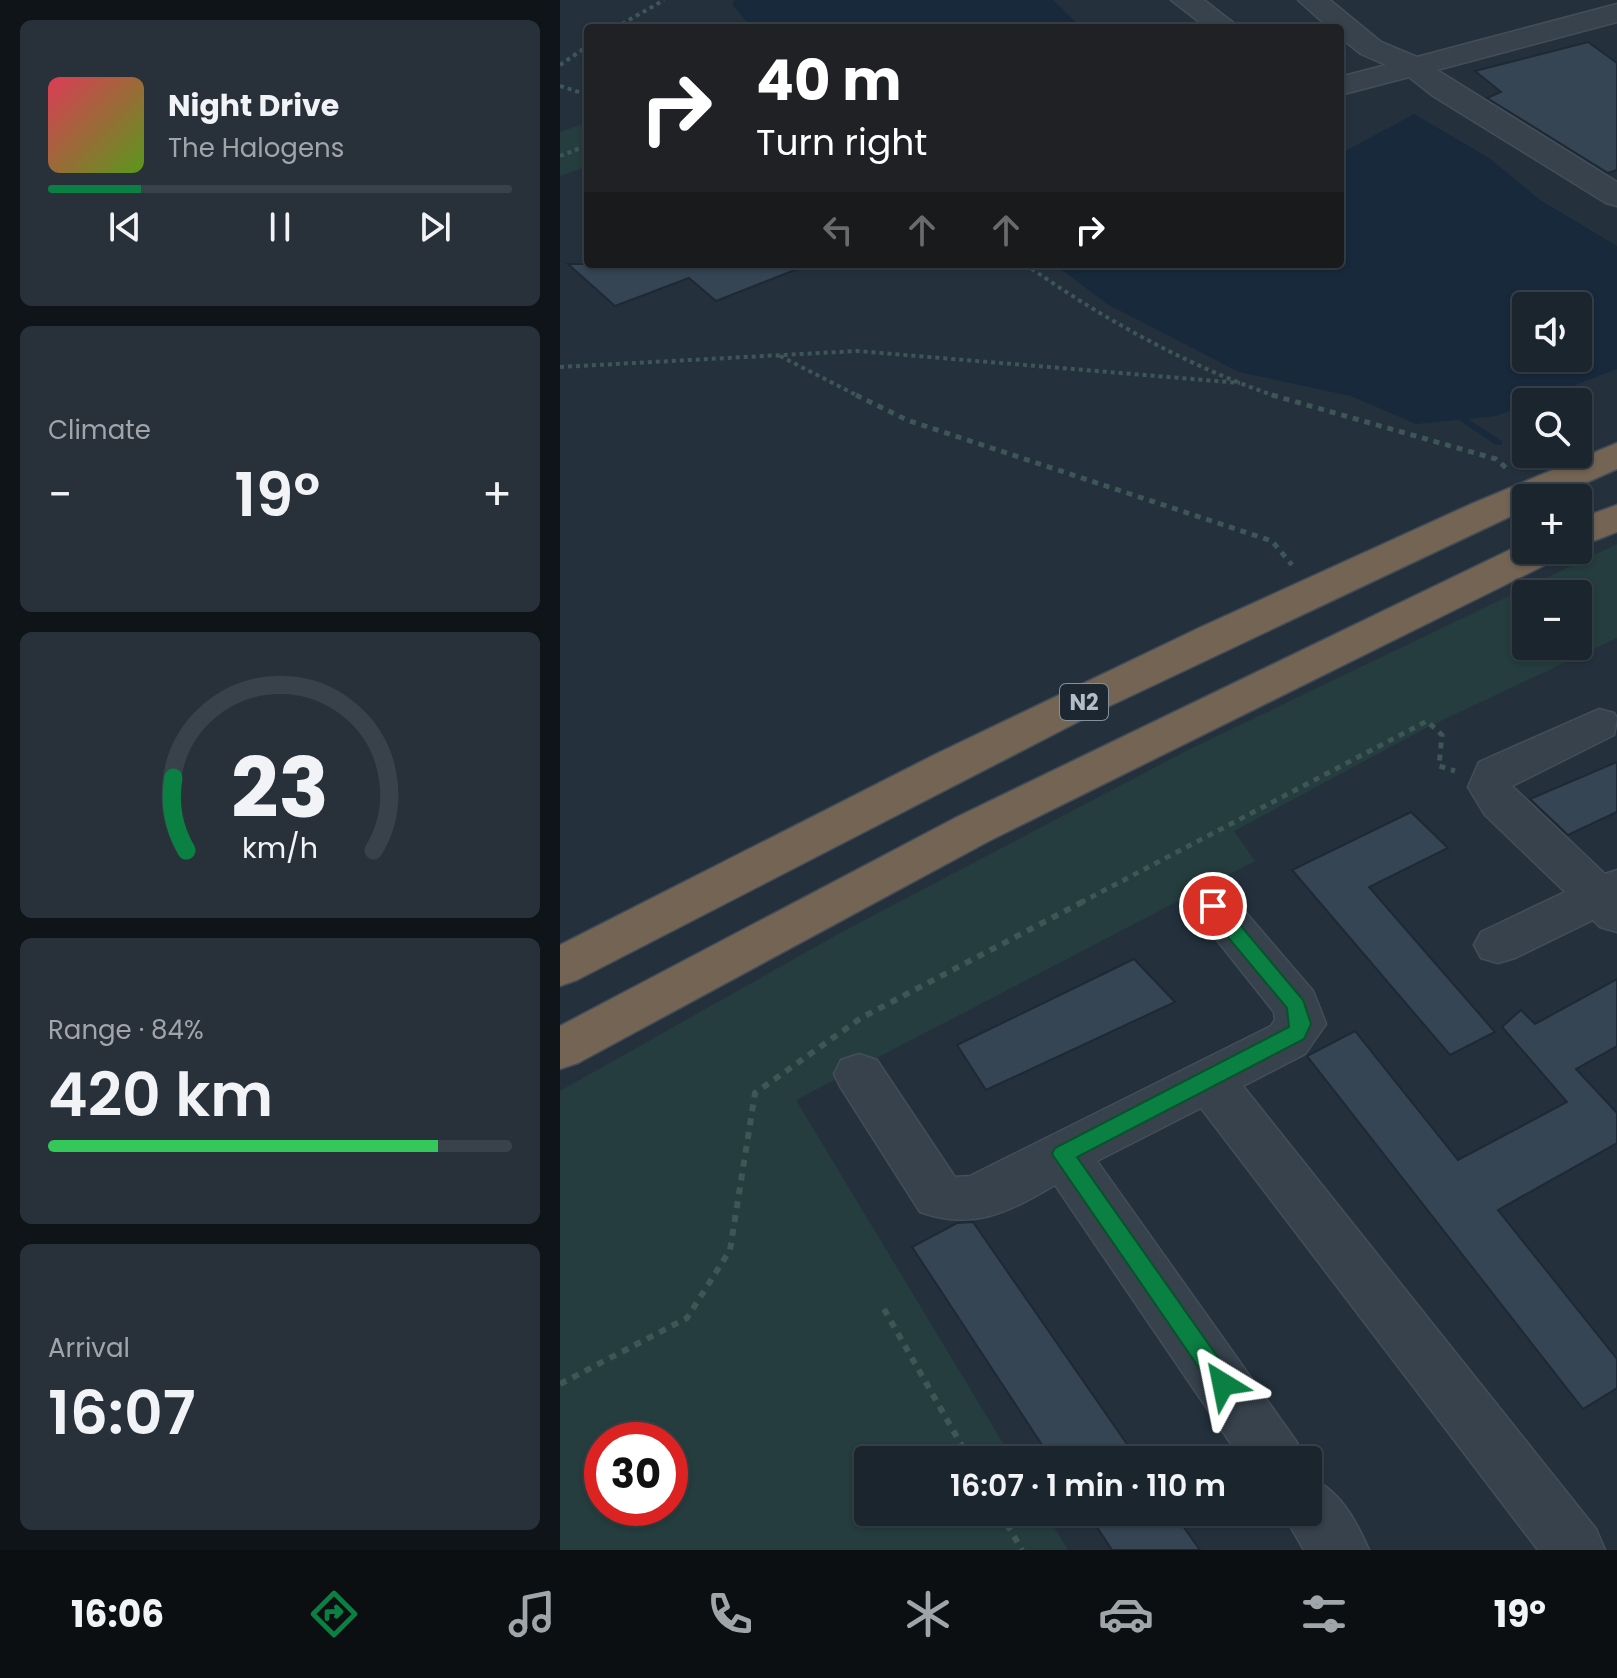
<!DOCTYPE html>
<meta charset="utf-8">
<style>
:root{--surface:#1b252e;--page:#28313a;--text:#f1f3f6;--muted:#a0a5aa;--line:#39424a;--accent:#0b8043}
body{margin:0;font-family:Poppins,sans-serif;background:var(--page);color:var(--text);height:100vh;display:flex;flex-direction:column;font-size:30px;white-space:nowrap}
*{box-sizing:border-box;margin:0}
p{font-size:26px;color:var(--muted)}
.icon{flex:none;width:44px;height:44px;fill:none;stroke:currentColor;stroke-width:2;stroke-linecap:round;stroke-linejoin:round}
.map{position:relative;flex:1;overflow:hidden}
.sheet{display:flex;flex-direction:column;gap:20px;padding:20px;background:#0f1419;width:560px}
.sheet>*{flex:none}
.top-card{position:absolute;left:24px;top:24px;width:760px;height:244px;border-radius:8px;box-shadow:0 2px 6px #0004,0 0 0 2px var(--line);background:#202124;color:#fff;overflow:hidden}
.tools{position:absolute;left:952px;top:292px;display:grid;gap:16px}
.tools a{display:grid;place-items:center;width:80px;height:80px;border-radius:8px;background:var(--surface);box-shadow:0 2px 6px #0004,0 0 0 2px var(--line);font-size:40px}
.speed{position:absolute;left:24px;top:1422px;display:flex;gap:16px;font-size:40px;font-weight:700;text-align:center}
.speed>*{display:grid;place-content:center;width:104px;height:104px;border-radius:50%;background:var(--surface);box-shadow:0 2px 6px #0004,0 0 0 2px var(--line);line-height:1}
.speed .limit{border:12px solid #d22;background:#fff;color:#111}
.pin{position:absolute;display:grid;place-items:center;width:68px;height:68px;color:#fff;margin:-34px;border:4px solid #fff;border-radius:50%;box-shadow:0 2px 8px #0007}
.me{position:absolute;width:88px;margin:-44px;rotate:325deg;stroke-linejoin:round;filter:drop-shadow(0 0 6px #0008)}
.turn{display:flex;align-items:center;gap:28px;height:168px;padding:0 40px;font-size:36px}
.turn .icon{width:104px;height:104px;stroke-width:2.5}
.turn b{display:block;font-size:56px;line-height:68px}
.lanes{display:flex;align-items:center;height:76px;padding:0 40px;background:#0003;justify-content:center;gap:40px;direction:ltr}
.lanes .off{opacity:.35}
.big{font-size:60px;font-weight:600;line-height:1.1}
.sheet .widget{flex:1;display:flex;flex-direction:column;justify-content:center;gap:12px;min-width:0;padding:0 28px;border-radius:12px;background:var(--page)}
.sheet .dial{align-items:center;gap:0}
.dial svg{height:208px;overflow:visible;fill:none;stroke:var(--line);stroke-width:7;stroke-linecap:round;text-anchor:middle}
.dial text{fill:var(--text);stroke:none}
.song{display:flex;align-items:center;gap:24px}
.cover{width:96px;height:96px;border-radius:12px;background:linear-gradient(135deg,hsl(350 70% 55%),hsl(90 70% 35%))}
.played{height:8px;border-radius:4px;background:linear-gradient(90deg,var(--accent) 20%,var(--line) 20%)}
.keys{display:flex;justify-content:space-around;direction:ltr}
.heat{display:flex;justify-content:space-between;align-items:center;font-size:44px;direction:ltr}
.charge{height:12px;border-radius:6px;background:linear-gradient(90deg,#34c759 84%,var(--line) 0)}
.trip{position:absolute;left:294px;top:1446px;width:468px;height:80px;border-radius:8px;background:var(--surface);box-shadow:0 2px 6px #0004,0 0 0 2px var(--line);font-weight:600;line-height:80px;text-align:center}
.dock{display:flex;height:128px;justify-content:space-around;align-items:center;background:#0b0f12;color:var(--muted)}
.dock .icon{width:56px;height:56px}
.dock .selected{color:var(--accent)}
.dock b{font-size:36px;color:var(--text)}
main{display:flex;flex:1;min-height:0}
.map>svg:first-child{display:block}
</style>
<main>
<section class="sheet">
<div class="widget">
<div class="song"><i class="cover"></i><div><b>Night Drive</b><p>The Halogens</p></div></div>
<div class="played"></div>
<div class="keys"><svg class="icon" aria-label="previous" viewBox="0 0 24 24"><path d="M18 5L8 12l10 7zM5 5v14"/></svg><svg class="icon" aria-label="pause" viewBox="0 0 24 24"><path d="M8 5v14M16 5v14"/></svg><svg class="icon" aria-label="next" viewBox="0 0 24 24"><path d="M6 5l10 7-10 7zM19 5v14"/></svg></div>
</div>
<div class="widget"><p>Climate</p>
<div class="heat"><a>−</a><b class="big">19°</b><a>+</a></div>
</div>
<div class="widget dial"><svg viewBox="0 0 100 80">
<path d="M14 69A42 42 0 1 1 86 69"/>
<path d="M14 69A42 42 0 0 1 9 41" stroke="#0b8043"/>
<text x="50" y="56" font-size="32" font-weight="700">23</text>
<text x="50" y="72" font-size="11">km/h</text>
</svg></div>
<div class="widget"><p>Range · 84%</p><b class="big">420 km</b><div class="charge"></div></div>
<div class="widget"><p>Arrival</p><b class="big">16:07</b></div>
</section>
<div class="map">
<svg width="1057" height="1550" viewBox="0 0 1057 1550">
<rect width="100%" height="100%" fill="#24313d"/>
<path fill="#253d3e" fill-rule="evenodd" d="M 28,122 L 28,166 L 0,176 L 0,132 Z
M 1057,544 L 1057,638 L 868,727 L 674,831 L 695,861 L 236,1100 L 453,1460 L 308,1460 L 308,1512 L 485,1512 L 508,1550 L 0,1550 L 0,1091 L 280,933 L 628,750 ZM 966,594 L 1018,594 L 1018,646 L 966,646 ZM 42,1440 L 110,1440 L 110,1508 L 42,1508 Z"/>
<path fill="#17293b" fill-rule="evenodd" d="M 174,0 L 493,0 L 522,28 L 192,28 L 173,5 Z
M 854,114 L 929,158 L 980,200 L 1057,246 L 1057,369 L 936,416 L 856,424 L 791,396 L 679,372 L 547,304 L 494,264 L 780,264 L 780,154 ZM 966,306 L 1018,306 L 1018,358 L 966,358 Z"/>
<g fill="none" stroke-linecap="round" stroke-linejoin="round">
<path fill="#17293b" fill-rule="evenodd" d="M 893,409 L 942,441 L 942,445 L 936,445 L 890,414 L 890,410 Z"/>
</g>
<path fill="#364553" stroke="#1e2934" stroke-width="2" d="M 1028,42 L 1057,63 L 1057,170 L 1048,173 L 927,98 L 941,92 L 915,71 Z
M 8,264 L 245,264 L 245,266 L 156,301 L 129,278 L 55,306 Z
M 1057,762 L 1057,812 L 1008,835 L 970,799 Z
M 851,812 L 888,848 L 809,887 L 935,1032 L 890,1055 L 732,870 Z
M 574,959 L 615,1002 L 426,1090 L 397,1045 Z
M 1057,979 L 1057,1046 L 1016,1069 L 1057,1113 L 1057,1143 L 938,1210 L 1057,1359 L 1057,1388 L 1023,1409 L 747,1056 L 795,1031 L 898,1160 L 1007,1102 L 942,1027 L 961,1010 L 975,1024 Z
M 413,1222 L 578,1460 L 492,1460 L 352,1247 L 397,1223 Z
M 527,1512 L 613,1512 L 640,1550 L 552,1550 Z"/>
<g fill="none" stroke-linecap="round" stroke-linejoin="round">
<defs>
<path id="minor" d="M 611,0 L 644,0 L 680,28 L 647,28 Z
M 738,0 L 770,0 L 821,42 L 857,57 L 1057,4 L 1057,22 L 877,70 L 1057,182 L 1057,206 L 1046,203 L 873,96 L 849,77 L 780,95 L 780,77 L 826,65 L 801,54 L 780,37 L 780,28 L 769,28 Z
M 1039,709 L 1054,713 L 1057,718 L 1054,735 L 952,786 L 1045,874 L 1057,870 L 1057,932 L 1040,927 L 1033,920 L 955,958 L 938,963 L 921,958 L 914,945 L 921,932 L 1005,892 L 925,815 L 908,787 L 919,762 Z
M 653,888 L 669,893 L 753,991 L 766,1024 L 745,1054 L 683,1086 L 1036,1529 L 1045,1550 L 978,1550 L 641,1108 L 537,1161 L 736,1441 L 745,1460 L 682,1460 L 495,1185 C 449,1212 413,1231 360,1212 L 281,1088 L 274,1074 L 281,1060 L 299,1054 L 317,1060 L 395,1177 L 410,1176 L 711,1026 L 715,1020 L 714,1012 L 630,906 L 637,893 Z
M 748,1477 C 779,1489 796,1520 809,1550 L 744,1550 L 722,1512 L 748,1512 Z"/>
<path id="highway" d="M 1057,443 L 1057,469 L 992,498 L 966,498 L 966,509 L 539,711 L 17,980 L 0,986 L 0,945 L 376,754 L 641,627 L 909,505 Z
M 1057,505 L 1057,532 L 1018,547 L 1018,519 Z
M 966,542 L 966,550 L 1003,550 L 997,559 L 429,841 L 18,1063 L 0,1069 L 0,1026 L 397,817 Z"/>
</defs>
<use href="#minor" stroke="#434e59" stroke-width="3"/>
<use href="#highway" stroke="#424d58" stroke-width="3"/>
<path stroke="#3e5656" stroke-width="4" stroke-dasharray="4 4" stroke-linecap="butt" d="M 55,28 L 104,0
M 0,65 L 28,46
M 0,86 L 28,95
M 0,156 L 28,145
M 465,264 C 543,319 627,366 718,397
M 220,356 L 300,397
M 0,367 L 297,351 L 680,383"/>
<path stroke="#3e5656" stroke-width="5" stroke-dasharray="6 6" stroke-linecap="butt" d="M 296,395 L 347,420 L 712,541 L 732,565
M 712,395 L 936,459 L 946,468
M 520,903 L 867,721 L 882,735 L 879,766 L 895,771"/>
<path stroke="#3e5656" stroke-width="6" stroke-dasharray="7 7" stroke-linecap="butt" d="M 324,1309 L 410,1460
M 0,1384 L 127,1318 L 170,1250 L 195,1093 L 301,1018 L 524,901
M 440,1512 L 462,1550"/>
<use href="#minor" fill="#37424d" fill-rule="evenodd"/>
<use href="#highway" fill="#736454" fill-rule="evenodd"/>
</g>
<path fill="#0b8043" stroke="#07532c" stroke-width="2" d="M 653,899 L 660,901 L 743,1000 L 751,1024 L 744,1039 L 517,1157 L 671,1376 L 675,1384 L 671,1391 L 663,1394 L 655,1391 L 492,1154 L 495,1148 L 729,1027 L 727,1008 L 647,912 L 644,906 L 647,901 Z"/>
<g text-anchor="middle" stroke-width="8" stroke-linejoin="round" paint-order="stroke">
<rect fill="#1c2732" stroke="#86909b" stroke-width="2" x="500" y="684" width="48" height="36" rx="6"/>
<g font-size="22" font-weight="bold" fill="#b3bdc8">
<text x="524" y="710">N2</text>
</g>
</g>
</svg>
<div class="tools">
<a><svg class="icon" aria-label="sound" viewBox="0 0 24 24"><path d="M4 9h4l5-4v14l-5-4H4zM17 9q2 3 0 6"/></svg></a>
<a><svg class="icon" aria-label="search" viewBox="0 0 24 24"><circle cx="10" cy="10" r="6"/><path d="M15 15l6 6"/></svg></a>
<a>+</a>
<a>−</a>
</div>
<div class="speed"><div class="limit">30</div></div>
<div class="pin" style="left:653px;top:906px;background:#d93025"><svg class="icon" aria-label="arrive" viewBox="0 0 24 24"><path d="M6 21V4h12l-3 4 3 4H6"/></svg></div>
<svg class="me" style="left:663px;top:1384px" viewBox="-20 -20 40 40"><path d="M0-17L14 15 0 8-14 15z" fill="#0b8043" stroke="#fff" stroke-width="4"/></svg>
<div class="trip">16:07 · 1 min · 110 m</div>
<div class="top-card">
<div class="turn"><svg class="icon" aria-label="right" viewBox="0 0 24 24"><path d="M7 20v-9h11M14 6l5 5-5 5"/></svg><div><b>40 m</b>Turn right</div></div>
<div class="lanes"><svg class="icon off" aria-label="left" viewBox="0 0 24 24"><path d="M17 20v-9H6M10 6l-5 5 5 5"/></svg><svg class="icon off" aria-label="ahead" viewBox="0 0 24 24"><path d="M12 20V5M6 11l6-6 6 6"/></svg><svg class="icon off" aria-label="ahead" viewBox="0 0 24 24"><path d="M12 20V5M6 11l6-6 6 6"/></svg><svg class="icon" aria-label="right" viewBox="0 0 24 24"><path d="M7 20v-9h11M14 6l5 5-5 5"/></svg></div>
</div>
</div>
</main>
<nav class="dock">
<b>16:06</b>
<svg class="icon selected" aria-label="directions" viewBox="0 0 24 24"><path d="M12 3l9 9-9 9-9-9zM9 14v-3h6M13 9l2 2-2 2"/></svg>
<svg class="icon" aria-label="music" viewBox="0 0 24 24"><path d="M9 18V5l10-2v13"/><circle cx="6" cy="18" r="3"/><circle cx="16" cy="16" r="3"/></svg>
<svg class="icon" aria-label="phone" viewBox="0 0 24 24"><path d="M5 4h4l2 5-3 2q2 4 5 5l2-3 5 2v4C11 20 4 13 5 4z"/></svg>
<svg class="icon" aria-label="climate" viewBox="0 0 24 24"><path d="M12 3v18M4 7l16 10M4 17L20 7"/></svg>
<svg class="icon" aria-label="car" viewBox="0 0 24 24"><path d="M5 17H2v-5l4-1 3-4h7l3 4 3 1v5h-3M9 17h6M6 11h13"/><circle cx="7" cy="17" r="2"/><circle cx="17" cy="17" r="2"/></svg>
<svg class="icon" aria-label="filters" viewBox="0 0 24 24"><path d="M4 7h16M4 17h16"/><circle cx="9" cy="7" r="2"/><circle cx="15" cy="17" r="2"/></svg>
<b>19°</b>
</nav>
